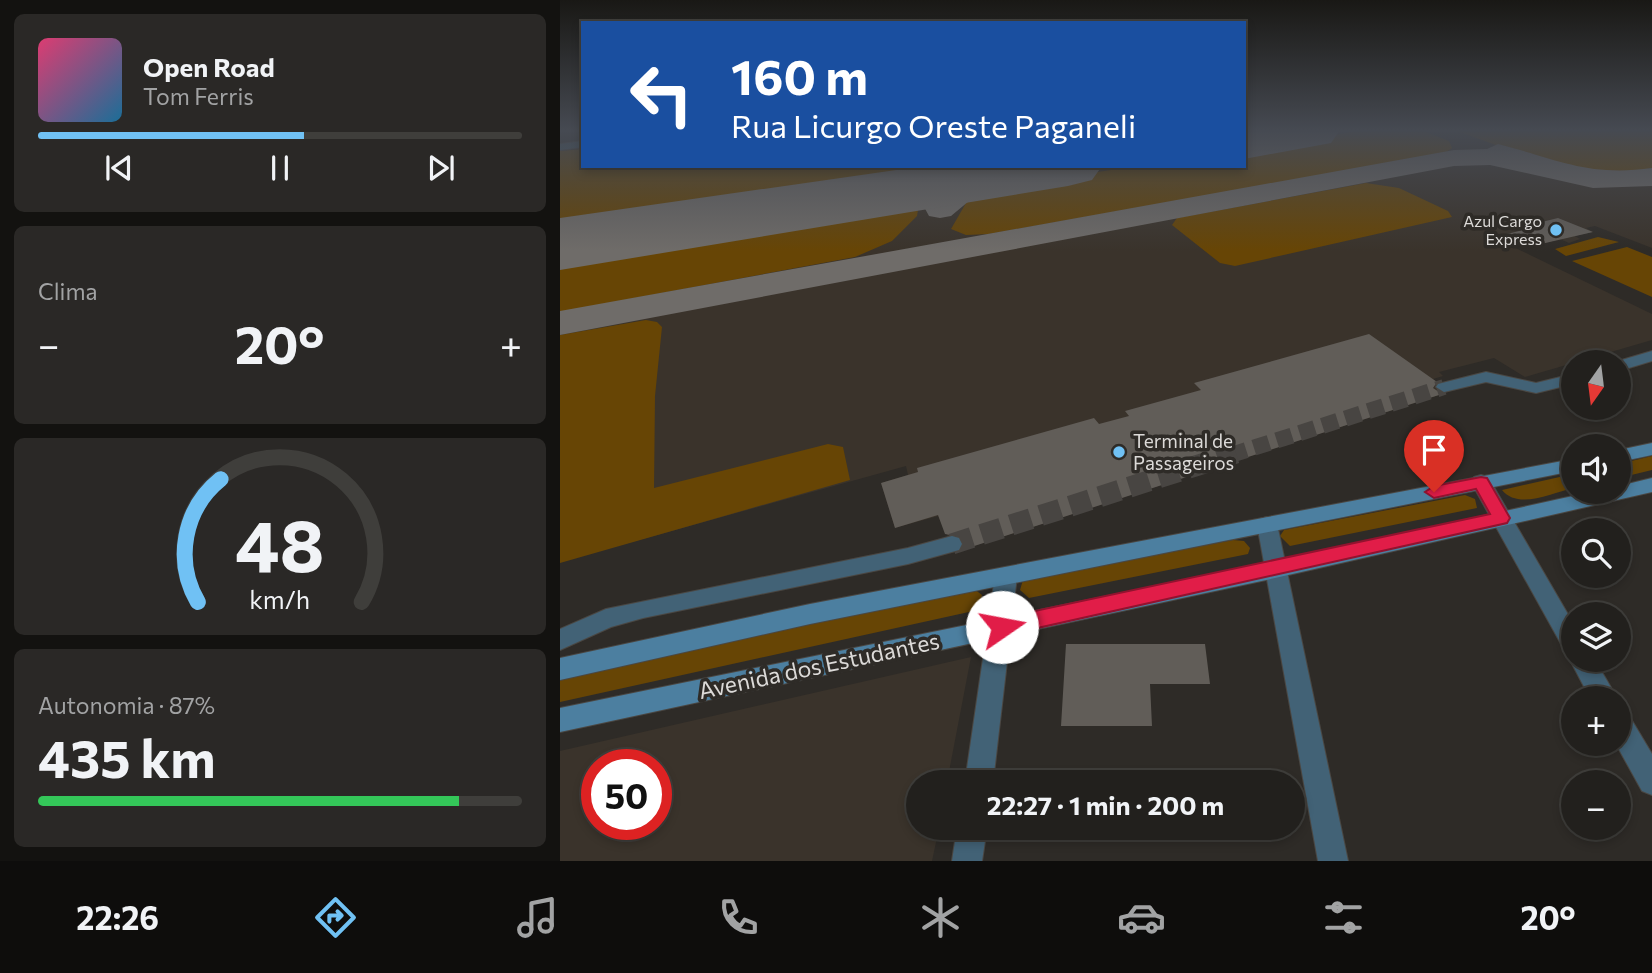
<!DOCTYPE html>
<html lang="pt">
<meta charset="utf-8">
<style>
:root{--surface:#22201d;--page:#2a2826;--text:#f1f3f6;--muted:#a2a3a4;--line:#3f3e3b;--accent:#70c1f4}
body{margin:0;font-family:Commissioner,sans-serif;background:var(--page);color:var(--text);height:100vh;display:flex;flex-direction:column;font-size:26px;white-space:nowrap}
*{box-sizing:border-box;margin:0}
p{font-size:23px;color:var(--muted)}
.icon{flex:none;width:38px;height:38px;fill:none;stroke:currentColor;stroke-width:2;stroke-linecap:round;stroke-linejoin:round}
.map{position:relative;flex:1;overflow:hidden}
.sheet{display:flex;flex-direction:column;gap:14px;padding:14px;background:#131210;width:560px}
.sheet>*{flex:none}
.hud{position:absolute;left:21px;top:21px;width:665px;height:147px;border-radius:0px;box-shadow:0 4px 10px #0003,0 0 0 2px var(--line);background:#1a4fa0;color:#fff;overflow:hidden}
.needle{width:46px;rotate:194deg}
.tools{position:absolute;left:1001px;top:350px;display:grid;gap:14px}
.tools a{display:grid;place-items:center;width:70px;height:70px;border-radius:50%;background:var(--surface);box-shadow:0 4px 10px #0003,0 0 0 2px var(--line);font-size:35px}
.speed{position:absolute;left:21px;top:749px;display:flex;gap:14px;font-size:35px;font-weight:700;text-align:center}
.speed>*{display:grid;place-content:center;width:91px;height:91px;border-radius:50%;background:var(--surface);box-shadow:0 4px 10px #0003,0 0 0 2px var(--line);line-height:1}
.speed .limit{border:10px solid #d22;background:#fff;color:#111}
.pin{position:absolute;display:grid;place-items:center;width:60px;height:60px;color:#fff;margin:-72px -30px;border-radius:50% 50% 50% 0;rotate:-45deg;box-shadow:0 0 7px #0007}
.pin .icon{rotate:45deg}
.me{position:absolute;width:77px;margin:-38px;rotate:78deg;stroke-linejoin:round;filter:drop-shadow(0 0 5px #0008)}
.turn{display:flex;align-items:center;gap:24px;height:147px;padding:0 35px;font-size:32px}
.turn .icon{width:91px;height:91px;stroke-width:2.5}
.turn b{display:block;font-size:49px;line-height:60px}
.big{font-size:52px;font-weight:700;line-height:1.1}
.sheet .card{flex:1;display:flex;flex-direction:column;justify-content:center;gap:10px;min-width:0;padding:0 24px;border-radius:10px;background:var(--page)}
.sheet .dial{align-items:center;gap:0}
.dial svg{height:182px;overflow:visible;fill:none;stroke:var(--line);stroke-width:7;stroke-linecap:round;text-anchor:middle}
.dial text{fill:var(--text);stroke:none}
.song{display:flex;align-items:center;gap:21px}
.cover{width:84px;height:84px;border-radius:10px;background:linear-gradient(135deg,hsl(340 70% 55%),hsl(200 70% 35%))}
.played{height:7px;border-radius:4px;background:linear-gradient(90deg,var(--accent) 55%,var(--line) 55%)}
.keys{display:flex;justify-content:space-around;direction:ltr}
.heat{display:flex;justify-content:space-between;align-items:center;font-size:38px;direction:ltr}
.charge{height:10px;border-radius:5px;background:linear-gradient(90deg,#34c759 87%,var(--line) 0)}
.trip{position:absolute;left:346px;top:770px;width:399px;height:70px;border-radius:35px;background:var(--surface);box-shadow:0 4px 10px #0003,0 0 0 2px var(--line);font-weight:700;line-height:70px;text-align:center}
.tab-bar{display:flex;height:112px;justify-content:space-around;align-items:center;background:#0e0d0c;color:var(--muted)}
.tab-bar .icon{width:49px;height:49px}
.tab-bar .active{color:var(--accent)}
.tab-bar b{font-size:32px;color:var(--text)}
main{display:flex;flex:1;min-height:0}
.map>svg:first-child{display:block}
</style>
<main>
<section class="sheet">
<div class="card">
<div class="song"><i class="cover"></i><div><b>Open Road</b><p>Tom Ferris</p></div></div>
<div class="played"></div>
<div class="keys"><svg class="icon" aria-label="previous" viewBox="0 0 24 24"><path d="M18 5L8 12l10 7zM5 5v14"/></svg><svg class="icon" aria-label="pause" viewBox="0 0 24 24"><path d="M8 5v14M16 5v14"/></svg><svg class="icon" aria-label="next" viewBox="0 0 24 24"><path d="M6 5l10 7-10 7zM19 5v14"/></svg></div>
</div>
<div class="card"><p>Clima</p>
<div class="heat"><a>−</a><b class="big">20°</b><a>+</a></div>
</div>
<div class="card dial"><svg viewBox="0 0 100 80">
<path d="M14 69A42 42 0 1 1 86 69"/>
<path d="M14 69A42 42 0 0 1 24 15" stroke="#70c1f4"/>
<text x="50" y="56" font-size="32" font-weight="700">48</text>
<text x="50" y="72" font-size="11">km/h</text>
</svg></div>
<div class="card"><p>Autonomia · 87%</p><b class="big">435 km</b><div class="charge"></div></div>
</section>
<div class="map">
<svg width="1092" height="861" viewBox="0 0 1092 861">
<rect width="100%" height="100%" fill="#2e2b27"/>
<path fill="#3a332b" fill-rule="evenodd" d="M 684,130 L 1092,130 L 1092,248 L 1035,226 L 1026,228 L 1033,232 L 1015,236 L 1020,239 L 1009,243 L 1000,239 L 981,244 L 950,235 L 937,239 L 1092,314 L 1092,340 L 965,377 L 934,358 L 879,372 L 883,376 L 873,379 L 891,391 L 395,552 L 378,516 L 335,528 L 321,483 L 348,475 L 346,466 L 0,562 L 0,151 L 23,149 L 23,166 L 684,166 Z
M 411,657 L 387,782 L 359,782 L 359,828 L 379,828 L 372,861 L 0,861 L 0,751 ZM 37,765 L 96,765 L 96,824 L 37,824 Z"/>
<path fill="#674505" d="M 805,130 L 861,130 L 889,141 L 892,148 L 885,153 L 429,234 L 406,235 L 391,229 L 406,203 L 418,194 L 443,186 L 578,166 L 684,166 L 684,149 Z
M 894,130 L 1092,130 L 1092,168 L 1052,176 L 1012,172 Z
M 23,149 L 23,166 L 443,166 L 0,232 L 0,151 Z
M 806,183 L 839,188 L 888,211 L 892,217 L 675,266 L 660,263 L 612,225 L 617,218 Z
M 334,204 L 351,206 L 358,210 L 357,216 L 332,241 L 295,257 L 0,312 L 0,257 Z
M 1038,237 L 1059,242 L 1006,256 L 995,249 Z
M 1067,247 L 1092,257 L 1092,297 L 1012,261 Z
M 86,320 L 97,322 L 102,327 L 95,396 L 94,488 L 268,444 L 283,447 L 290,480 L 0,563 L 0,335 Z
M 1092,456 L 1092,470 L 1059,478 L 1059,464 Z
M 1013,474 L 1013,488 C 992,493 958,510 942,490 Z
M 905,495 L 915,499 L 917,508 L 730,546 L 720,536 L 724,530 Z
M 673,540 L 684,541 L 690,548 L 688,554 L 469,598 L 460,590 L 463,580 Z
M 414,589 L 422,595 L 418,610 L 0,702 L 0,678 Z"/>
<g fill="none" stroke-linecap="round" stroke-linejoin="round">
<path fill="#6f6c69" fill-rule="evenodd" d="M 938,144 C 997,159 1028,177 1092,168 L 1092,186 L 1033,188 L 930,165 L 894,166 L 0,335 L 0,311 L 894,150 L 927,149 Z
M 453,167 L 463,169 L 467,175 L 463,181 L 415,196 L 391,216 L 380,218 L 369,216 L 363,205 L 314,200 L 310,194 L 314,188 L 350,184 L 381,191 L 403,179 Z"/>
<path fill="#6f6c69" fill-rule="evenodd" d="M 684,130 L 780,130 L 771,143 L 684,159 Z
M 364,166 L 542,166 L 532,180 L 508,186 L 0,270 L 0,218 Z"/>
</g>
<path fill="#615d58" d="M 998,218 L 1033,232 L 981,244 L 969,244 L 947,234 L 967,229 L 961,227 Z
M 809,334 L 877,382 L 873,388 L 882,394 L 402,550 L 404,543 L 401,537 L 385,534 L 378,515 L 335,528 L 321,483 L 358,472 L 357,468 L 534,418 L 539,424 L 569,416 L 565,411 L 641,390 L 634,383 Z
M 506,644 L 645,644 L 650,684 L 590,684 L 592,726 L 501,726 Z"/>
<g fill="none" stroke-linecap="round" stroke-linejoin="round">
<path stroke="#484542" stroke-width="16" stroke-dasharray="16 8" stroke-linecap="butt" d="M 671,455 L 884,387"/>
<path stroke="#484542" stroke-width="21" stroke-dasharray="21 10" stroke-linecap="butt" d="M 392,544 L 676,453"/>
<defs>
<path id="minor" d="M 1092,351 L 1092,361 L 1059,371 L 1059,362 L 1055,362 Z
M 926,372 L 976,383 L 1013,374 L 1013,384 L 976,393 L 926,382 L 884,392 L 876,387 L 878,384 Z
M 921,475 L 928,477 L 1013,623 L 1013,660 L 1035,660 L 1057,698 L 1030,698 L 1010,660 L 1013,654 L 1005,651 L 911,482 L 914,477 Z
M 707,517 L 714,519 L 717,524 L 788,861 L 758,861 L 697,524 L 700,519 Z
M 392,536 L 399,538 L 402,544 L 399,550 L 348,564 L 83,618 L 51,627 L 0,650 L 0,629 L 46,609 L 348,548 Z
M 1059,710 L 1068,714 L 1092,754 L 1092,795 L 1082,791 L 1056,744 L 1059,744 Z"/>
<path id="tertiary" d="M 23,141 L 23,147 L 0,150 L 0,144 Z
M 446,567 L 454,570 L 457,576 L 433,782 L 405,782 L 435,576 L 438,570 Z
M 397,828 L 427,828 L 422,861 L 392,861 Z"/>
<path id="secondary" d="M 1092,443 L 1092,455 L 1059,462 L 1059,450 Z
M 1013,459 L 1013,471 L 250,624 L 0,680 L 0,658 L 250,604 Z
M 1092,478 L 1092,492 L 715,578 L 0,732 L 0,708 L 715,562 L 1031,492 L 1059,492 L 1059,486 Z"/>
</defs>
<use href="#minor" stroke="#4a4743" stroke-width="2"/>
<use href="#tertiary" stroke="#4a4743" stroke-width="2"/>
<use href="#secondary" stroke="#4a4743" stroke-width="2"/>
<use href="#minor" fill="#426276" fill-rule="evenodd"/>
<use href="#tertiary" fill="#426276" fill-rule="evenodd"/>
<use href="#secondary" fill="#4c7fa0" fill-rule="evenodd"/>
</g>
<linearGradient id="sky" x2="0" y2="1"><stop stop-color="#191815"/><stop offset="0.52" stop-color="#464a52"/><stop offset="1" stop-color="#464a52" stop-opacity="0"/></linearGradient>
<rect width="1092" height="251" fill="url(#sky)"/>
<path fill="#e11d48" stroke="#92132f" stroke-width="2" d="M 921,477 L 927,478 L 950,518 L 947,523 L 442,636 L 434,634 L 431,627 L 434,621 L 442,618 L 930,514 L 916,489 L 874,498 L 865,492 L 874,486 Z"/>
<g fill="#70c1f4" stroke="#2e2b27" stroke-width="2.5">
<circle cx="996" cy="230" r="7"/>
<circle cx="559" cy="452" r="7"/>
</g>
<g text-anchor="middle" stroke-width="7" stroke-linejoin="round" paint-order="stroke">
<g font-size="16" fill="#dcdad8" stroke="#2e2b27" text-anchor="end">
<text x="982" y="227">Azul Cargo<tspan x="982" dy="18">Express</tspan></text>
</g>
<g font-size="19" fill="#dcdad8" stroke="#2e2b27" text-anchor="start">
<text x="573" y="448">Terminal de<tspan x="573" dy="22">Passageiros</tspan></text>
</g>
<g font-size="23" fill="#dcdad8" stroke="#2e2b27">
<text transform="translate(259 666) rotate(-12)" y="8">Avenida dos Estudantes</text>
</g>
</g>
</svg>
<div class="tools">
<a><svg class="needle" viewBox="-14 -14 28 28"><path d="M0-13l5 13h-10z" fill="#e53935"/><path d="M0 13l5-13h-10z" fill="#a2a3a4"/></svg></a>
<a><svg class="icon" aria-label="sound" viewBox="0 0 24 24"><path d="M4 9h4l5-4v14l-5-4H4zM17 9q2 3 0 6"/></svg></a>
<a><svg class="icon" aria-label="search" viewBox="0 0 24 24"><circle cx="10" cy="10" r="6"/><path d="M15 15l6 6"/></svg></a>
<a><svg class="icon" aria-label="layers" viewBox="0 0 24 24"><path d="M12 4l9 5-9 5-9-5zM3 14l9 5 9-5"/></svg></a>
<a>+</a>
<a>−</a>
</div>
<div class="speed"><div class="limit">50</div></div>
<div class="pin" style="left:874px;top:492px;background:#d93025"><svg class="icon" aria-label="arrive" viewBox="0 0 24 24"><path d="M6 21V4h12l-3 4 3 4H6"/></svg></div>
<svg class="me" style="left:442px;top:627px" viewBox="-20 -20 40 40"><circle r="19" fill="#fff"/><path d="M0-13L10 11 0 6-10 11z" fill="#e11d48"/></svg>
<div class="trip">22:27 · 1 min · 200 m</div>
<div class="hud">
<div class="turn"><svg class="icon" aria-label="left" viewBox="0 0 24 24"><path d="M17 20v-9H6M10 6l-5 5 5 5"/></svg><div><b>160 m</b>Rua Licurgo Oreste Paganeli</div></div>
</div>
</div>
</main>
<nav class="tab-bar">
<b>22:26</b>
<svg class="icon active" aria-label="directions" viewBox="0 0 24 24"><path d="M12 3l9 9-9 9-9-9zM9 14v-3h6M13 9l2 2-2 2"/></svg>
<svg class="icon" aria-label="music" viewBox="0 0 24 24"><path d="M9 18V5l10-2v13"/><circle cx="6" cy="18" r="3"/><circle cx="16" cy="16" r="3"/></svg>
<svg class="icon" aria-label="phone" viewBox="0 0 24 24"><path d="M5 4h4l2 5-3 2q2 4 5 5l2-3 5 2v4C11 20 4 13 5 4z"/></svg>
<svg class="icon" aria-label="climate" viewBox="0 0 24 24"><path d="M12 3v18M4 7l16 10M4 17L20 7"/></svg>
<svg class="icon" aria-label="car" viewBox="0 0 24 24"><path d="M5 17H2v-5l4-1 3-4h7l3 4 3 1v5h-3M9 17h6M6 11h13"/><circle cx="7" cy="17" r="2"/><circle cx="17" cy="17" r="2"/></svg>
<svg class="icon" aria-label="filters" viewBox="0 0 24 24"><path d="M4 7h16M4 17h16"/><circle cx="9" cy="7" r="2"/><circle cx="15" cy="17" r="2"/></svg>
<b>20°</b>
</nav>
